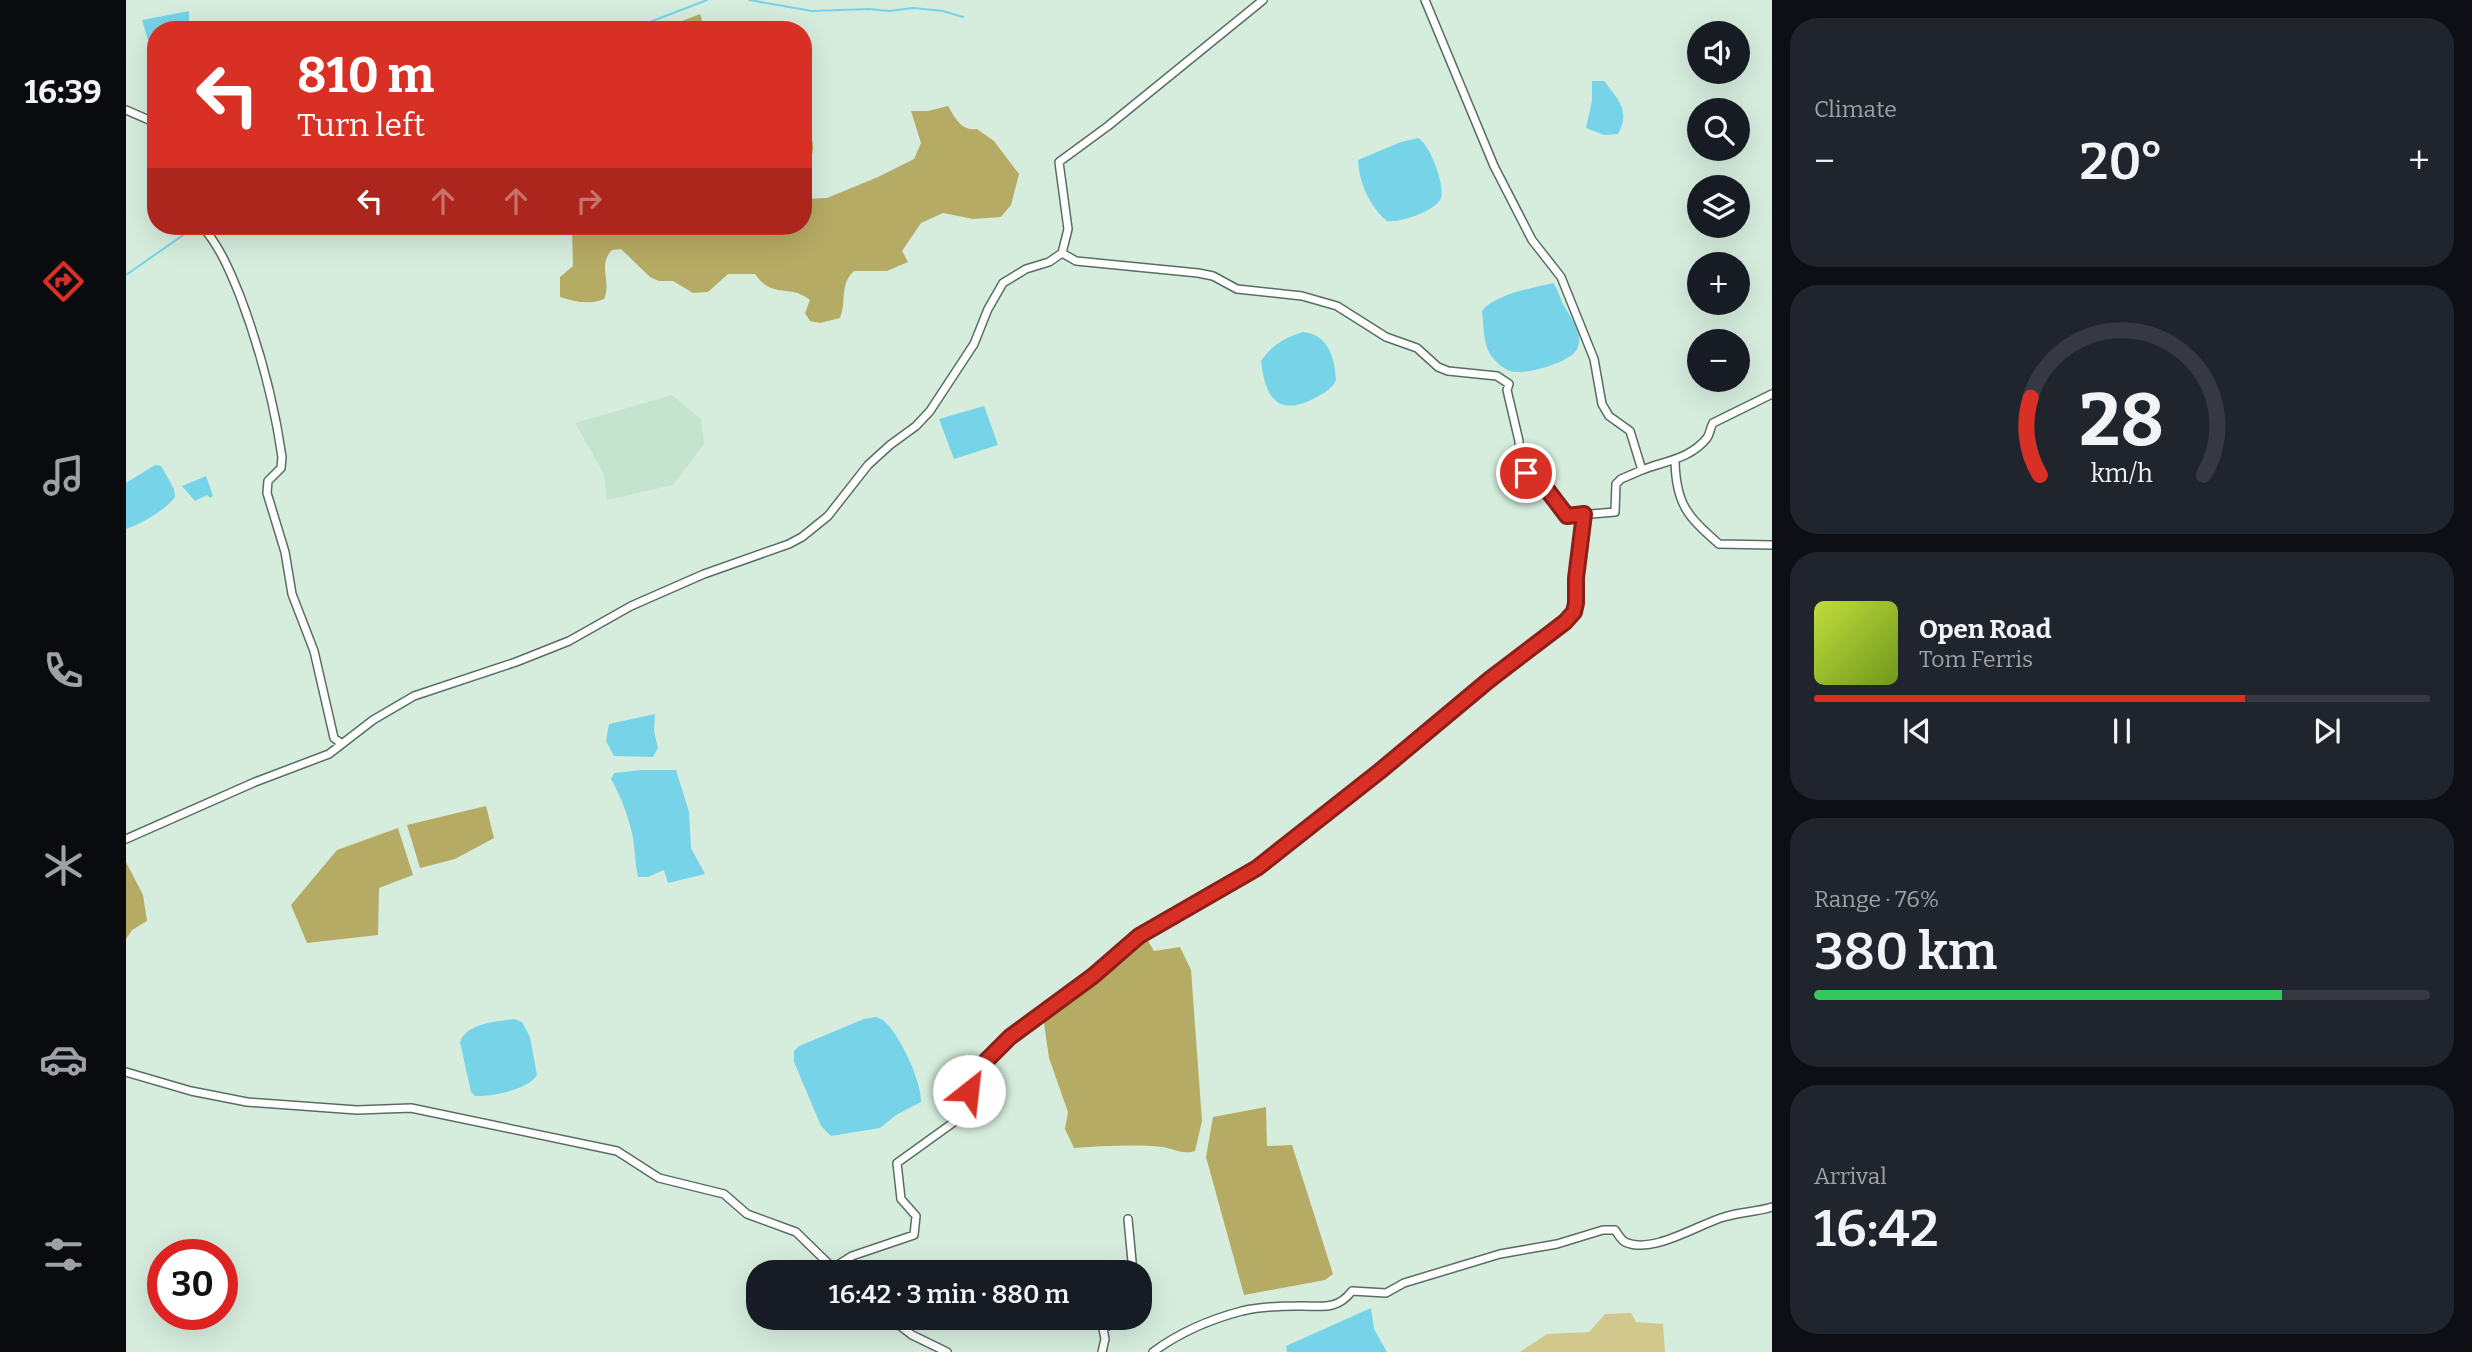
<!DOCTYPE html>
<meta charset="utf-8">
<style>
:root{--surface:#171b24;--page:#20242c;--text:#f1f3f6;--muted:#9ea1a6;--line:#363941;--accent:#d93025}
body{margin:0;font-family:Bitter,serif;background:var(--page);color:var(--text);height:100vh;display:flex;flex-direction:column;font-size:26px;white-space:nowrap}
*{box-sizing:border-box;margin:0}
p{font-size:23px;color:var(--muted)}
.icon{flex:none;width:38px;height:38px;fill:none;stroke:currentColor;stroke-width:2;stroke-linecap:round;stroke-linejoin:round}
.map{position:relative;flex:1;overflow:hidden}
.details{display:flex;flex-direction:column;gap:18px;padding:18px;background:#0d0f14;width:700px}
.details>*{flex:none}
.guide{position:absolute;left:21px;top:21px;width:665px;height:214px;border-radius:28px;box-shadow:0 7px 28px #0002;background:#d93025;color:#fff;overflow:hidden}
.tools{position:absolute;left:1561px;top:21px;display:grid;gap:14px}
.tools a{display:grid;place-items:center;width:63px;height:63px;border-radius:50%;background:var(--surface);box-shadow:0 7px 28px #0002;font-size:35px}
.speed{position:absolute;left:21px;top:1239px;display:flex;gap:14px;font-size:35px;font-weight:700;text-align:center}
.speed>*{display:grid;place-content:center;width:91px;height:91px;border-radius:50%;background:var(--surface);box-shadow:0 7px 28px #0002;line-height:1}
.speed .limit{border:10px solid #d22;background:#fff;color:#111}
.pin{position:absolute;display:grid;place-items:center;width:60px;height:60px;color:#fff;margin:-30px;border:4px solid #fff;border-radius:50%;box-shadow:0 2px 7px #0007}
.me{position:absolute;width:77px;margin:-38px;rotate:29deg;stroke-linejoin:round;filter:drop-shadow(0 0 5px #0008)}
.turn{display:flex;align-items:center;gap:24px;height:147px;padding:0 35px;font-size:32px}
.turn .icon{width:91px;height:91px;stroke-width:2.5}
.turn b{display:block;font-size:49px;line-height:60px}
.lanes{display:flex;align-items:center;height:66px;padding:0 35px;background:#0003;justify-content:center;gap:35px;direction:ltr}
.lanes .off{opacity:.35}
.big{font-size:52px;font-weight:600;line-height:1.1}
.details .tile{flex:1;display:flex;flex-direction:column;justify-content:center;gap:10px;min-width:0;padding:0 24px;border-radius:28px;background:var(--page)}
.details .dial{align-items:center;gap:0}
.dial svg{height:182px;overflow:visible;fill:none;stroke:var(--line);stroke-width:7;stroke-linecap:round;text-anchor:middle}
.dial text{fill:var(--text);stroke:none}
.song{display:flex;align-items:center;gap:21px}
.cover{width:84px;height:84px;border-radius:10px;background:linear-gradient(135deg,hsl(70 70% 55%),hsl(80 70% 35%))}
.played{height:7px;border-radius:4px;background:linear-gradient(90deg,var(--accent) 70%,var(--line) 70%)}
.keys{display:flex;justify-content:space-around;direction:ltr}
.heat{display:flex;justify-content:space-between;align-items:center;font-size:38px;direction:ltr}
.charge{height:10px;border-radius:5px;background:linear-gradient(90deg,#34c759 76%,var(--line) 0)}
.trip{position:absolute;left:620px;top:1260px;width:406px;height:70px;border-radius:28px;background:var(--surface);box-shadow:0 7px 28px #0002;font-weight:600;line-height:70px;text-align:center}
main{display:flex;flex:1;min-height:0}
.tabs{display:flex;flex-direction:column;width:126px;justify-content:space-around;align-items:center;background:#090b0e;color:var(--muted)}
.tabs .icon{width:49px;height:49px}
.tabs .selected{color:var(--accent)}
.tabs b{font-size:32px;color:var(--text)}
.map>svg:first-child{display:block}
</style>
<main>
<nav class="tabs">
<b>16:39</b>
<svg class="icon selected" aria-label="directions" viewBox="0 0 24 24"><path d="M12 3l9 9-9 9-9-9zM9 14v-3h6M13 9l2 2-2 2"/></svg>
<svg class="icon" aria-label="music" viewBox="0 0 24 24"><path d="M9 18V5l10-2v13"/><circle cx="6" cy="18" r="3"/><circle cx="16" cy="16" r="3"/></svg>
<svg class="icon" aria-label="phone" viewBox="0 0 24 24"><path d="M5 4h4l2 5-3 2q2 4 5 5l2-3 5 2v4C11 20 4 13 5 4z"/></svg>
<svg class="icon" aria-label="climate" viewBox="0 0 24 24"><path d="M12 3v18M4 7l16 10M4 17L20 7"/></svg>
<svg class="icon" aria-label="car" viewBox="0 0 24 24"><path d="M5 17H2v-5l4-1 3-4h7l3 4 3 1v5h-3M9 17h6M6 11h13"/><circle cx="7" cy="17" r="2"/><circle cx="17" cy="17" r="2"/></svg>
<svg class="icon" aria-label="filters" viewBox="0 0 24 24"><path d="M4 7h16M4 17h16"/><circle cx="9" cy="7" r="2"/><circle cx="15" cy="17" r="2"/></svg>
</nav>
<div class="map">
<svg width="1646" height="1352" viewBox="0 0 1646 1352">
<rect width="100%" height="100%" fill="#d6edde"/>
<path fill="#c5e4d0" d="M 546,395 L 575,419 L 578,444 L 547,485 L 481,500 L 478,474 L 449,423 Z"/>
<path fill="#d2c88d" d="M 1505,1313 L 1510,1322 L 1537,1324 L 1539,1352 L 1394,1352 L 1421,1334 L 1463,1332 L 1479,1314 Z"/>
<path fill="#b6ab64" d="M 574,14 L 579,30 L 532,30 L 533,30 Z
M 822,106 C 830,119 835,131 851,129 L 868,141 L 893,174 L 885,205 L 875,217 L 847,219 L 817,213 L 795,223 L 776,251 L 782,262 L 761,271 L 728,271 C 713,285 721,301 714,318 L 694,323 L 684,321 L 679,313 L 684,300 C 664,283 647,300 629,274 L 602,274 L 582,292 L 567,293 L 547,281 L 533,281 L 524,277 L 495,249 L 486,250 C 471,265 486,282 478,299 C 465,305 448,302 434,297 L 434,277 L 447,266 L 446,229 L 470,226 L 677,226 L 677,186 L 681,199 L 701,198 L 752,177 L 788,159 L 795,143 L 785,111 L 802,111 Z
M 677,122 C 691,144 690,151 677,172 Z
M 360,806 L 368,838 L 329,859 L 294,868 L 281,825 Z
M 272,828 L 287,875 L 253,888 L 252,935 L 181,943 L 165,905 L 211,850 Z
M 0,862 L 17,895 L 21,921 L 6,930 L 0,939 Z
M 1019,936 L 1028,951 L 1054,947 L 1065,970 L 1076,1121 L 1069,1151 C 1058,1155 1048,1149 1037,1147 C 1007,1144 977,1146 948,1148 L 939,1129 L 942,1112 L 923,1058 L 918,1023 L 992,956 Z
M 1140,1107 L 1141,1146 L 1166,1145 L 1207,1274 L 1199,1280 L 1118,1295 L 1080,1157 L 1087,1117 Z"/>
<path fill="#77d3e8" d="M 63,11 L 63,30 L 30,30 L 30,41 L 22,40 L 16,20 Z
M 1466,81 L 1478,81 C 1492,99 1505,111 1492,134 L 1478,135 L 1460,128 L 1466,100 Z
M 1292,138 C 1304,144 1319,185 1315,198 C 1310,211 1274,223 1261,221 C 1244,207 1233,183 1232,160 L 1275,142 Z
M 1427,283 C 1432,289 1433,295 1436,302 C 1442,315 1462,337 1449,352 C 1440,363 1398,376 1384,371 C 1378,369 1371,363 1367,358 C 1357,347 1358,326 1356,311 C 1369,294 1407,288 1427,283 Z
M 1177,332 C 1202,334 1209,358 1210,380 C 1206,389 1198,393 1189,398 C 1151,418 1139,396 1135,361 C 1146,345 1158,338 1177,332 Z
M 858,406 L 872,445 L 828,459 L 813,419 Z
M 29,465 L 35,466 L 48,489 L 49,497 C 38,511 17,523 0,529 L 0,483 Z
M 80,476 L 87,496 L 84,498 L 81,495 L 69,501 L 56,486 Z
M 529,714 L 528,731 L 532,748 L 527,757 L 488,756 L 480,741 L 483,724 Z
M 516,770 L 550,770 L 563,812 L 565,848 L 579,874 L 542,883 L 538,870 L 522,877 L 512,877 C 509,864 509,851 507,838 C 503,817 495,797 485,779 L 488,773 Z
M 750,1017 C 769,1020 797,1084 795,1102 L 770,1115 L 754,1128 L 705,1136 L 695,1126 L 668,1062 L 668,1051 L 673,1046 L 738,1019 Z
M 388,1019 L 396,1022 L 404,1037 L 411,1075 C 402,1090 364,1097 349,1096 L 345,1092 L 334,1042 C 341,1023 370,1022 388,1019 Z
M 1245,1308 L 1248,1329 L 1261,1352 L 1161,1352 L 1160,1346 Z"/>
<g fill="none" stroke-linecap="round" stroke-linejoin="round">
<path stroke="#77d3e8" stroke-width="2" d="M 623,0 L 686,11 L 743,9 L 763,11 L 787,8 L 817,11 L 837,17
M 503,30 L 581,0
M 0,275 L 70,226"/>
<defs>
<path id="minor" d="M 0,110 L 30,123
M 76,226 C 94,247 104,271 114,296 C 134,349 148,401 156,457 L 155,468 L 142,481 L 141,493 L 159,552 L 166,594 L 188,651 L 208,738 L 216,744
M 936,253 L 950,261 L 1072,273 L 1087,276 L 1111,289 L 1176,296 L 1211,306 L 1260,337 L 1291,348 L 1312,367 L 1322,371 L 1371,376 L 1383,384 L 1381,390 L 1393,441 L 1394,465 L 1400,473 L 1422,491 L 1441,516 L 1489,512 L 1490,484 L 1495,479 L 1516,470 L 1504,431 L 1483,416 L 1476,404 L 1468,359 L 1435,277 L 1406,240 L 1368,166 L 1299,0
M 1549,461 C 1550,504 1561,516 1593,544 L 1646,545
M 1516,470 C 1539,461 1564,459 1581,438 C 1584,434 1584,428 1587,423 L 1646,394
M 0,839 L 129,782 L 203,754 L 247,720 L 288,696 L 390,662 L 443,641 L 505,606 L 578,574 L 663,544 L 676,537 L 702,516 L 742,465 L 764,445 L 790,426 L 804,411 L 848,344 L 862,309 L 877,283 L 900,269 L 923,262 L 936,253 L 942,229 L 933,162 L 982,126 L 1137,0
M 0,1072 L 65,1091 L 121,1102 L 231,1110 L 285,1108 L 491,1151 L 533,1178 L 598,1194 L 621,1214 L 670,1232 L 707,1268 L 726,1256 L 788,1235 L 790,1216 L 775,1199 L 771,1163 L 842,1112 L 844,1108 L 843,1091 L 847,1079 L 861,1060 L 884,1037 L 967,976 L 1027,926 L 1131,868 L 1236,786 L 1363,680 L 1439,622 L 1448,612 L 1450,603 L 1450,578 L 1458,514
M 1002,1219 L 1007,1272
M 764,1318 L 786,1335 L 821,1352
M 976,1352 L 979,1339 L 977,1329 L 995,1318
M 1027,1352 C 1053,1333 1085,1319 1116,1311 C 1134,1307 1153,1306 1171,1306 C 1193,1305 1210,1312 1226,1291 L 1260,1293 L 1278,1283 L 1374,1254 L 1431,1244 L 1477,1230 L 1489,1230 C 1492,1234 1495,1240 1499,1242 C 1526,1255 1573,1224 1598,1217 C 1613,1212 1630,1212 1646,1207"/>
</defs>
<use href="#minor" stroke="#596e61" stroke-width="10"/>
<use href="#minor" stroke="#fff" stroke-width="7"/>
</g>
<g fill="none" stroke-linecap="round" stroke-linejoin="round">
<defs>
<path id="route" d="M 843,1091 L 847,1079 L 861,1060 L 884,1037 L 967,976 L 1013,936 L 1131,868 L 1254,771 L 1363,680 L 1439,622 L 1448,612 L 1450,603 L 1450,578 L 1458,514 L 1441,516 L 1422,491 L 1400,473"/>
</defs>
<use href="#route" stroke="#8d1f18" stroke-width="18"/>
<use href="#route" stroke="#d93025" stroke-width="12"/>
</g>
</svg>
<div class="tools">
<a><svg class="icon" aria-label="sound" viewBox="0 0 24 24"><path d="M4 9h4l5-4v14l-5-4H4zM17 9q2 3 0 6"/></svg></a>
<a><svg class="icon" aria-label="search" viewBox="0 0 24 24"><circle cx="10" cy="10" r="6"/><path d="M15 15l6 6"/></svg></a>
<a><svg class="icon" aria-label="layers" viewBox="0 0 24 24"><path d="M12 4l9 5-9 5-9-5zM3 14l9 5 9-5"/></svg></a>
<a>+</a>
<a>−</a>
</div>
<div class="speed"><div class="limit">30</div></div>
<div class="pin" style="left:1400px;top:473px;background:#d93025"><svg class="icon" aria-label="arrive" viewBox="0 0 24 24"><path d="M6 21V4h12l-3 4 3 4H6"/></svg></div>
<svg class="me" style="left:843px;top:1091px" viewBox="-20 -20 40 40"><circle r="19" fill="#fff"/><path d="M0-13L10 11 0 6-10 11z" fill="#d93025"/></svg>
<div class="trip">16:42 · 3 min · 880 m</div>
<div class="guide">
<div class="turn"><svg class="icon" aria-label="left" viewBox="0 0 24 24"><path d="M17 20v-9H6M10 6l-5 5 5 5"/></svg><div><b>810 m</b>Turn left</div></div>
<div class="lanes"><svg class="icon" aria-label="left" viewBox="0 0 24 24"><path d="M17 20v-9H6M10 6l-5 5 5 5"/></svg><svg class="icon off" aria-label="ahead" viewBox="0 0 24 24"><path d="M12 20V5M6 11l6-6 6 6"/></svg><svg class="icon off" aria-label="ahead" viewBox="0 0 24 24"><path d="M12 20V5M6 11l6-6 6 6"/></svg><svg class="icon off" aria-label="right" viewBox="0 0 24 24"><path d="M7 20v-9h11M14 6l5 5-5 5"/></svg></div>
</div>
</div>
<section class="details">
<div class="tile"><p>Climate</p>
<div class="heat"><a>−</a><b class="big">20°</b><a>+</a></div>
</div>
<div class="tile dial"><svg viewBox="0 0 100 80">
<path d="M14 69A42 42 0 1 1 86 69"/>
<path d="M14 69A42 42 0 0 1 10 35" stroke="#d93025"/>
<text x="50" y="56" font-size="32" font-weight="700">28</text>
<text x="50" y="72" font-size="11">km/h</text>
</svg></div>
<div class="tile">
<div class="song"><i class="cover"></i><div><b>Open Road</b><p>Tom Ferris</p></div></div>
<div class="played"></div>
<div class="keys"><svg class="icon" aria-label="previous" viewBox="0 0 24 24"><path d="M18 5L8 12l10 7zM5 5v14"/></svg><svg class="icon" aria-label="pause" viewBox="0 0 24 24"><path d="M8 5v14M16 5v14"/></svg><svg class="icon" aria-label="next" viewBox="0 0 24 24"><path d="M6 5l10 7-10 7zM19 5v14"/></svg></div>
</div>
<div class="tile"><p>Range · 76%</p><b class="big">380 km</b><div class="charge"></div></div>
<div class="tile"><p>Arrival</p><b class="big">16:42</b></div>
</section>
</main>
